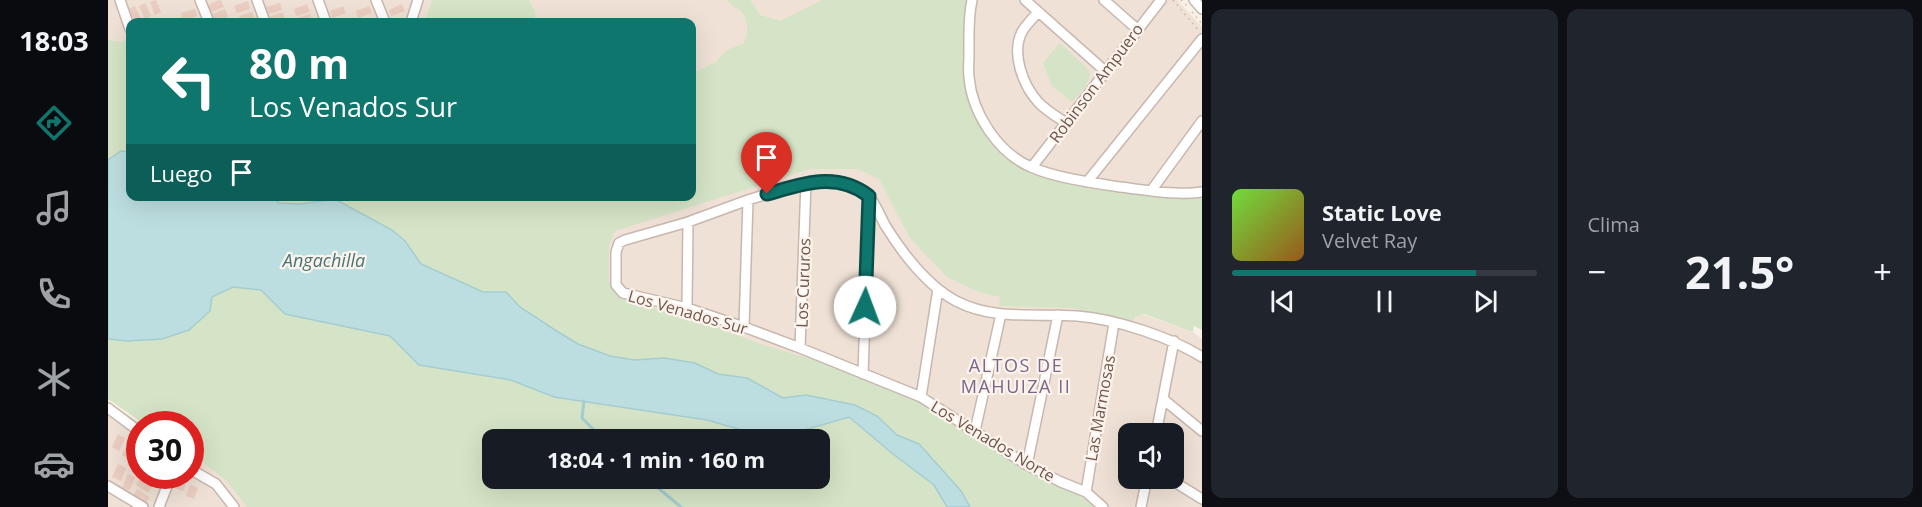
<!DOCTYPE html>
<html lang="es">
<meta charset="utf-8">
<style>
:root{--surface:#171b24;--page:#20242c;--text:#f1f3f6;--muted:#9ea1a6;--line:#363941;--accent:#0f766e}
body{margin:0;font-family:"Open Sans",sans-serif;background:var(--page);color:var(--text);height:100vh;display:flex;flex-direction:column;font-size:22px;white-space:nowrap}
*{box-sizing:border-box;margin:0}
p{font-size:20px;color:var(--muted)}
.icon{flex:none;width:33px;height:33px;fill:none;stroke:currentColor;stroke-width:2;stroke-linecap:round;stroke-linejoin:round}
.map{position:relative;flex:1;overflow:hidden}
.sheet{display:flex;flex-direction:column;gap:9px;padding:9px;background:#0d0f14;width:720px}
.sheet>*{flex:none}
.top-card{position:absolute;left:18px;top:18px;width:570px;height:183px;border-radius:12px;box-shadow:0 6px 24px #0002;background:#0f766e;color:#fff;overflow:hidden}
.buttons{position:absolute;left:1010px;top:423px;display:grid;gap:12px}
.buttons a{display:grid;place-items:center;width:66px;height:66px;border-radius:12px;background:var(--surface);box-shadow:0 6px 24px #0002;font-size:30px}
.speed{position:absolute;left:18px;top:411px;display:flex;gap:12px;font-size:30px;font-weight:700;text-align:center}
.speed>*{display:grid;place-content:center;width:78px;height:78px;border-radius:50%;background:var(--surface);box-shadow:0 6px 24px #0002;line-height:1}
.speed .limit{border:9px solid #d22;background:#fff;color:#111}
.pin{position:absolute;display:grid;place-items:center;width:51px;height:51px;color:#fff;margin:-62px -26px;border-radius:50% 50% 50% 0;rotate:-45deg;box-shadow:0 0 6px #0007}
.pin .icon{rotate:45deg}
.me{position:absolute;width:66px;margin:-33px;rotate:2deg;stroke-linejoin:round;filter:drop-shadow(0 0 4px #0008)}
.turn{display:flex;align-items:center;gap:21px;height:126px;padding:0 24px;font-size:27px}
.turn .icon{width:78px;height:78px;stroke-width:2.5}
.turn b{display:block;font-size:42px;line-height:51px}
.then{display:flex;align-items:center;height:57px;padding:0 24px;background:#0003;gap:12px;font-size:22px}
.big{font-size:45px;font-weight:700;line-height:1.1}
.sheet .tile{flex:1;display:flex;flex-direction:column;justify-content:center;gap:9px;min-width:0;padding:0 21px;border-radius:12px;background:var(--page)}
.song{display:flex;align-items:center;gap:18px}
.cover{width:72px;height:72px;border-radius:9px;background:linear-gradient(135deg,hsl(100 70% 55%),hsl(30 70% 35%))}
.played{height:6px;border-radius:3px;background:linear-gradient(90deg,var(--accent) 80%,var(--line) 80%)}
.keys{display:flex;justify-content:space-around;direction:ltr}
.heat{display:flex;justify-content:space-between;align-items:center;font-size:33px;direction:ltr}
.sheet .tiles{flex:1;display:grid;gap:9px;grid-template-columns:repeat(2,1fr)}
.trip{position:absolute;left:374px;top:429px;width:348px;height:60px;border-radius:12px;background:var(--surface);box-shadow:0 6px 24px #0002;font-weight:700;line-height:60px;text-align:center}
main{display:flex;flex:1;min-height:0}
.dock{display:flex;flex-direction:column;width:108px;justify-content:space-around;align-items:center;background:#090b0e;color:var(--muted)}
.dock .icon{width:42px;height:42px}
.dock .on{color:var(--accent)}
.dock b{font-size:27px;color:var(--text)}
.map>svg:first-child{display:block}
</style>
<main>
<nav class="dock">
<b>18:03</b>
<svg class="icon on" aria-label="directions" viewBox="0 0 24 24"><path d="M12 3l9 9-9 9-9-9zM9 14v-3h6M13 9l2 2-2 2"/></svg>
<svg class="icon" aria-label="music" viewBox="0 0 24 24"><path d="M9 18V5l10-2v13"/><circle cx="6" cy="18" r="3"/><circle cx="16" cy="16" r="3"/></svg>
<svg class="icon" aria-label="phone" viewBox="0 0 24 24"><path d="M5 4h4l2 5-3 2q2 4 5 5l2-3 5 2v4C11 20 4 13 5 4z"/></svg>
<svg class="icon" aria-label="climate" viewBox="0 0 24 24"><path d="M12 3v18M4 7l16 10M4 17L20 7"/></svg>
<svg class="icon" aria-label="car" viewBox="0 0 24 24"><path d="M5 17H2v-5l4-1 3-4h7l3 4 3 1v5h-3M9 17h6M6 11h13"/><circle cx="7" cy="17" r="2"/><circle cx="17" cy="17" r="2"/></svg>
</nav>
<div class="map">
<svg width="1094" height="507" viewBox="0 0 1094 507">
<rect width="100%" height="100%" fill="#f9f0e6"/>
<path fill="#efe1d5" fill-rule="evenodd" d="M 0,0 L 743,0 L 584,73 L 584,22 L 22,22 L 22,90 L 0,62 Z
M 843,0 L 1069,0 L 1094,27 L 1094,213 L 1025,209 L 884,167 Z
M 706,134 L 896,266 L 1085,332 L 1094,339 L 1094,507 L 937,507 L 482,290 L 484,228 L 584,196 ZM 1020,434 L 1065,434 L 1065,478 L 1020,478 Z
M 0,402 L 34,424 L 32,424 L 32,476 L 82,476 L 83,456 L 114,474 L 141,507 L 0,507 Z"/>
<path fill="#d5e4c6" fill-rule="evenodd" d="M 324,0 L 421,0 L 427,11 L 427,22 L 317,22 Z
M 619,0 L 642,0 L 652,15 L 672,21 L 715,0 L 859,0 L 856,10 L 857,60 L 867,109 L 915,168 L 933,176 L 956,183 L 975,185 L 996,190 L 1094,199 L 1094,330 L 1086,326 L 1085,332 L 1036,314 L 1027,317 L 1025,321 L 964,308 L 891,306 L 892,297 L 873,293 L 839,277 L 802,238 L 771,179 L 749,169 L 702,169 L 507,231 L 501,246 L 501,281 L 512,298 L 584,318 L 659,346 L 714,362 L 813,402 L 968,493 L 986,507 L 139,507 L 118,480 L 83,454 L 82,424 L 36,424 L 0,399 L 0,40 L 12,42 L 22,39 L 22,196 L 584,196 L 584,73 L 608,62 L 619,50 L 636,43 C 641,32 641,19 631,10 C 626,6 623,5 619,0 ZM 384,440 L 711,440 L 711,478 L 384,478 Z
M 952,43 L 981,70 C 985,83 972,92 964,102 L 944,86 L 935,63 Z"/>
<path fill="#bddee0" stroke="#a5cdd0" stroke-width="1.5" d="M 13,151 L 22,152 L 22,196 L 164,196 L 171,203 L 192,204 L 227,199 L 284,230 L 297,241 L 313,264 L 375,292 L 398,292 L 412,307 L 447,330 L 470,344 L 502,356 L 526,360 L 556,358 L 587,363 L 610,374 L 639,378 L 675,398 L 698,395 L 747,405 L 769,416 L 789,435 L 811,444 L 853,491 L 862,507 L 839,507 L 826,485 L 785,454 L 741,417 L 665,439 L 599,420 L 446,397 L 403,380 L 311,365 L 282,336 L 177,314 L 153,290 L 125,287 L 104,297 L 102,311 L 81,330 L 54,339 L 19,341 L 0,339 L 0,160 Z"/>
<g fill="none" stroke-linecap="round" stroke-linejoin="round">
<path stroke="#a5cdd0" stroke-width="3" d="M 476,401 L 474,418 L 496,440
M 538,478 L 573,507"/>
</g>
<path fill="#ebcec1" d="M 48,0 L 53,12 L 47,15 L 42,2 Z
M 111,0 L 113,0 L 116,7 L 103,12 L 100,5 Z
M 140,1 L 142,9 L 129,13 L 126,6 Z
M 37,3 L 43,16 L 37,19 L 31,6 Z
M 172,3 L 174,10 L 160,14 L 158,7 Z
M 199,4 L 202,12 L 188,16 L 186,9 Z
M 294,4 L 297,11 L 283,16 L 281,10 Z
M 27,6 L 33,19 L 27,22 L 21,9 Z
M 235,6 L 238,13 L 224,18 L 222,11 Z
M 261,6 L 264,13 L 250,18 L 248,11 Z
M 87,9 L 89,16 L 75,21 L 73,13 Z
M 117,9 L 120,17 L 106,22 L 103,15 Z
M 144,12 L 147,19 L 133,22 L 131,16 Z
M 175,12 L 177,20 L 163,22 L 161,17 Z
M 202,14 L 205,21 L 190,22 L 189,18 Z
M 10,434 L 17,438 L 11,451 L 4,447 Z
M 20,443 L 28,446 L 23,459 L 14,455 Z
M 10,464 L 18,468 L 13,481 L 4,477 Z
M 20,474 L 27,477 L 22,490 L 14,488 Z
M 72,476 L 80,479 L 75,491 L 67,488 Z
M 33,477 L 45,485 L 40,493 L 28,485 Z
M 82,485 L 90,488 L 86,499 L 78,496 Z
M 29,489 L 42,497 L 37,505 L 24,497 Z"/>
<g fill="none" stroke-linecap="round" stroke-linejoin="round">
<defs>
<path id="street" d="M 12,0 L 22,29
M 92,0 L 101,22
M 149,0 L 157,22
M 210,0 L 218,22
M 268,0 L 277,22
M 864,0 C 860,18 861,36 861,54 C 861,62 860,70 861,77 C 864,113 890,153 923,167 C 948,178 986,183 1012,187 C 1038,190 1068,196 1094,192
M 917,0 L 997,71
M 996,0 L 1029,29
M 1086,0 L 1094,9
M 930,12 C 925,18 919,24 915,30 C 902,52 915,86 931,103 C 939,111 949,117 958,123
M 303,22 L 310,0
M 924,167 L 1053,0
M 979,182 L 1094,39
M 1043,191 L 1094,121
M 579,308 L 580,222
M 636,327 L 640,200
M 692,348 L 698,182
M 755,374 L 761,198
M 813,397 L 830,289
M 1055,399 L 1094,431
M 0,408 L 32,432
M 867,431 L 893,314
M 1048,434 L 1066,341
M 919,465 L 950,315
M 82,469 L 108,484 L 126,507
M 1060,478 L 1094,499
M 0,486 L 35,507
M 978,492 L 1006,323
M 51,507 L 63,476
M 995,507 L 978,492 L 953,482 L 919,465 L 813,397 L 692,348 L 636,327 L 579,308 L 515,293 L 508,285 L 508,252 L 511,243 L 517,240 L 580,222 L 640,200 L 698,182 C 718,179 743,180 759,194 C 767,202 772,216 777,225 C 795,254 818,285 848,301 C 886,321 929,313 969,316 C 1008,319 1062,337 1094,357
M 1033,507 L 1039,478"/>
</defs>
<use href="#street" stroke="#c8b7ae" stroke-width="12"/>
<path stroke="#cfb2a5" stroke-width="1.5" stroke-dasharray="1.5 4.5" stroke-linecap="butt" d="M 1065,0 L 1091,31
M 1073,0 L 1079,6
M 1084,12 L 1094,24"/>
<use href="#street" stroke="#fff" stroke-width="9"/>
</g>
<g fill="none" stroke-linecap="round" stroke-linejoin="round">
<defs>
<path id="route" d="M 659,194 C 695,184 728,171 761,196 L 757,307"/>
</defs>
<use href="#route" stroke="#0a4d48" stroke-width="15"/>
<use href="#route" stroke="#0f766e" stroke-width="10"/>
</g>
<g text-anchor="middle" stroke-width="4.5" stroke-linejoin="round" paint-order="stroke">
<g font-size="16" fill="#6e574e" stroke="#fcf4ec">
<text transform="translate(988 83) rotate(-53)" y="6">Robinson Ampuero</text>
<text transform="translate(695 283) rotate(-88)" y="6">Los Cururos</text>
<text transform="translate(580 312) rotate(16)" y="6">Los Venados Sur</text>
<text transform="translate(992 408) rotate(-80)" y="6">Las Marmosas</text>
<text transform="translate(885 441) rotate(31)" y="6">Los Venados Norte</text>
</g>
<g font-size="18" font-style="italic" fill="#487478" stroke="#fcf4ec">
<text x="216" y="267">Angachilla</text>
</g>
<g font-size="18" letter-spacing="1.5" fill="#7b668b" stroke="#fcf4ec">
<text x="908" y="372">ALTOS DE<tspan x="908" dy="21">MAHUIZA II</tspan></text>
</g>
</g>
</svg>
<div class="buttons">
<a><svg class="icon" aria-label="sound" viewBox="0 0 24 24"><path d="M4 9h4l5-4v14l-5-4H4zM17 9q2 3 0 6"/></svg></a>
</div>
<div class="speed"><div class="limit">30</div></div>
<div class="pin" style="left:659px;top:194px;background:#d93025"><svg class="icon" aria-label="arrive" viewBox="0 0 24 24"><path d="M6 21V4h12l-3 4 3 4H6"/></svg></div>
<svg class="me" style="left:757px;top:307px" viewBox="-20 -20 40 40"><circle r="19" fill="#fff"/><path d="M0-13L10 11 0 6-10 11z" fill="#0f766e"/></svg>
<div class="trip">18:04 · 1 min · 160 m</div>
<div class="top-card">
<div class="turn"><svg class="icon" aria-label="left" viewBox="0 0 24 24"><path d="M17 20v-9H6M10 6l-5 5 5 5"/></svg><div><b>80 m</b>Los Venados Sur</div></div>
<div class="then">Luego<svg class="icon" aria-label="arrive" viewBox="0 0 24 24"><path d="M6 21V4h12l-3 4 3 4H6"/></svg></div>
</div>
</div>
<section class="sheet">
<div class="tiles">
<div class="tile">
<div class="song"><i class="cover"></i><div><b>Static Love</b><p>Velvet Ray</p></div></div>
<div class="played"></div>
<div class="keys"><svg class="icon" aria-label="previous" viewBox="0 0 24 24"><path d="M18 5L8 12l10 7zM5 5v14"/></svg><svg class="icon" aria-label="pause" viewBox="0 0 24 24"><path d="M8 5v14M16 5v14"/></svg><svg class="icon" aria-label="next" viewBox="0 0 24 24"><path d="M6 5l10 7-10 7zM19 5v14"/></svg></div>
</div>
<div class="tile"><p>Clima</p>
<div class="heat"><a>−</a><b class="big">21.5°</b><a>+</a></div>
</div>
</div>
</section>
</main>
